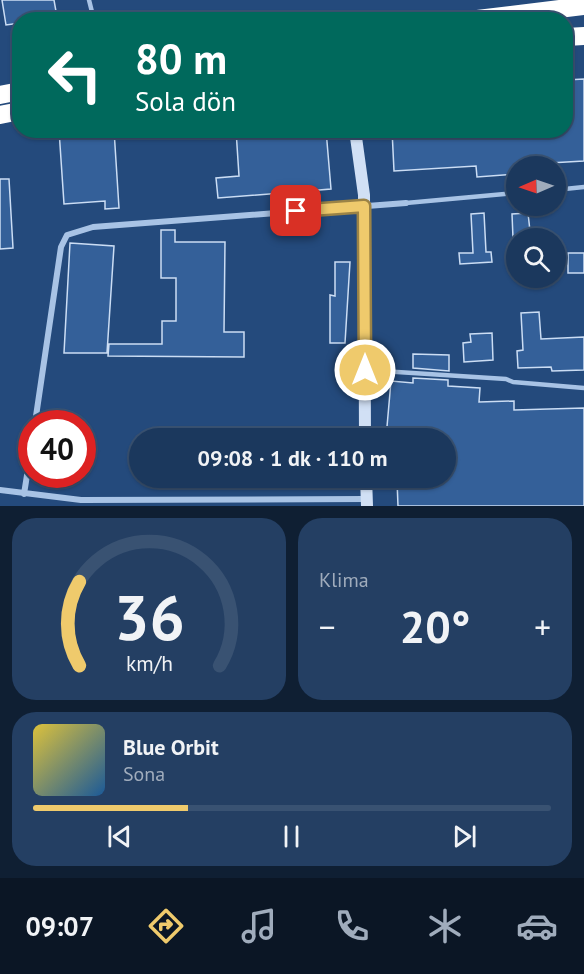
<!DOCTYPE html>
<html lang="tr">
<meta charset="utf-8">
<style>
:root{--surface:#1b385d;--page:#243f63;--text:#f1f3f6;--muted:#a0acbc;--line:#395272;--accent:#efca6c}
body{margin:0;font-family:"PT Sans",sans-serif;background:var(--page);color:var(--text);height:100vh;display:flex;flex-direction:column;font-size:22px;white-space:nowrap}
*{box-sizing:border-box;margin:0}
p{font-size:20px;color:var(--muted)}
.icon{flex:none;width:33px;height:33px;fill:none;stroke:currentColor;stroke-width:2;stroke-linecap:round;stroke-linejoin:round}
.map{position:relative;height:506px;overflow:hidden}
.drawer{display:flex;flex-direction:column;gap:12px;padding:12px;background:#0f1f33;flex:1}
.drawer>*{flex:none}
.banner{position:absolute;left:12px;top:12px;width:561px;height:126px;border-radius:24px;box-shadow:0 2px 4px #0004,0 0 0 2px var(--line);background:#00695c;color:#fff;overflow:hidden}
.needle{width:39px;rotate:268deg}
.buttons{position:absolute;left:506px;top:156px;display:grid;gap:12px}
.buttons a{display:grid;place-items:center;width:60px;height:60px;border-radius:50%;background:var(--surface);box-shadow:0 2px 4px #0004,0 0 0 2px var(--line);font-size:30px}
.speed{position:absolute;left:18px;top:410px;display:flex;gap:12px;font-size:30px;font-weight:700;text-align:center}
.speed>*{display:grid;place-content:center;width:78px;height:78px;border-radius:50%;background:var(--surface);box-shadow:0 2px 4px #0004,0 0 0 2px var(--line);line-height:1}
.speed .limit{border:9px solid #d22;background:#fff;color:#111}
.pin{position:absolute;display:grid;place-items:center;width:51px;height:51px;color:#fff;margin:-26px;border-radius:12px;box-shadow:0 3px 9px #0006}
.me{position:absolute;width:66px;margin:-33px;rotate:0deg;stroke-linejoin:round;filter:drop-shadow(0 0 4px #0008)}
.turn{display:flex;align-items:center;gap:21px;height:126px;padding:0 24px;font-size:27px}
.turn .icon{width:78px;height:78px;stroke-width:2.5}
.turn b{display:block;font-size:42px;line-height:51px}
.big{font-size:45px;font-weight:700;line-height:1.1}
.drawer .widget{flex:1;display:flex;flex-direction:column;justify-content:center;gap:9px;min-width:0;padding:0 21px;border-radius:24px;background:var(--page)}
.drawer .dial{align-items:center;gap:0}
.dial svg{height:156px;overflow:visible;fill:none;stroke:var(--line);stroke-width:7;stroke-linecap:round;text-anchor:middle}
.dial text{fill:var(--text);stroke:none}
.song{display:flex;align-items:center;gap:18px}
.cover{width:72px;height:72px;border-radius:9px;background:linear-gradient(135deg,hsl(50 70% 55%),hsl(210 70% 35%))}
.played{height:6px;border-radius:3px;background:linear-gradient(90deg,var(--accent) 30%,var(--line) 30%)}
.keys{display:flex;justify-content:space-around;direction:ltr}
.heat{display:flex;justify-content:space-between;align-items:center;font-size:33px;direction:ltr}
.drawer .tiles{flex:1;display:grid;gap:12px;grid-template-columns:1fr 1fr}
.widget:last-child{grid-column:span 2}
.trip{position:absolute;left:129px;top:428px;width:327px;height:60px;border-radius:30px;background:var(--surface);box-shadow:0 2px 4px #0004,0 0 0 2px var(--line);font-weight:700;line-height:60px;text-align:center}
.menu{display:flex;height:96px;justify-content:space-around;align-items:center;background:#0b1625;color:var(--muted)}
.menu .icon{width:42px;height:42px}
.menu .current{color:var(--accent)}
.menu b{font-size:27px;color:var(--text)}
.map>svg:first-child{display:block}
</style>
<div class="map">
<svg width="584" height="506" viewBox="0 0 584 506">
<rect width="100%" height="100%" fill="#244a7c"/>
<path fill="#346099" stroke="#cbddf4" stroke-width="1.5" d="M 2,0 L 54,0 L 57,17 L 20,20 L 20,23 L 6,25 Z
M 584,79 L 584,161 L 515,165 L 515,174 L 477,177 L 476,166 L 394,171 L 392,130 L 567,130 L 566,80 Z
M 59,130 L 114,130 L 119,208 L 105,209 L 105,201 L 64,204 Z
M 236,130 L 326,130 L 331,189 L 218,198 L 216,178 L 239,176 Z
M 0,179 L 9,179 L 13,248 L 0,249 Z
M 484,213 L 486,252 L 491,252 L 492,262 L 460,264 L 459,253 L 473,253 L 471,214 Z
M 528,213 L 530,231 L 524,231 L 524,238 L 513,238 L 512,214 Z
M 161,230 L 175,230 L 175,242 L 225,242 L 224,332 L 244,332 L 244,357 L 108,356 L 109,344 L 162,344 L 162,321 L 176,321 L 176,278 L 161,278 Z
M 70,243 L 114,246 L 107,353 L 64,353 Z
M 568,253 L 584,253 L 584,273 L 568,273 Z
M 335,262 L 350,262 L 345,343 L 330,343 L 330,295 L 335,296 Z
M 539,312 L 541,339 L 584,337 L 584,370 L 552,371 L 551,367 L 518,368 L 517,351 L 523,350 L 521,313 Z
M 492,333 L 493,360 L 464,362 L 463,343 L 471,342 L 470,334 Z
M 413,354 L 449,355 L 449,371 L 413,368 Z
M 413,378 L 448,380 L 448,386 L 480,388 L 479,402 L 514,401 L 514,410 L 584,408 L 584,506 L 398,506 L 397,480 L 446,479 L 446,438 L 386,438 L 391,381 L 413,383 Z"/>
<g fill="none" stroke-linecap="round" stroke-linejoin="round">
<path stroke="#a8c3e5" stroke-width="4.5" d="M 89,0 L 94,20
M 555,190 L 584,187
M 406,203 L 516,193
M 366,370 L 506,379 L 513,382 L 584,388"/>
<path stroke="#a8c3e5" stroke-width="6" d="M 35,423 L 61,247 L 67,235 L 93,227 L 406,203
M 0,490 L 81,500 L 366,499
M 24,494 L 32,444"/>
<path stroke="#d1e0f5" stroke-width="12" d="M 355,130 L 364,195 L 365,438
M 366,477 L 367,506"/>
<path stroke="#fff" stroke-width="18" d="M 469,20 L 584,6
M 566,37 L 584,36
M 0,95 L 20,91
M 0,115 L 20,111"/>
</g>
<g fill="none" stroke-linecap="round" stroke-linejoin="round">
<defs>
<path id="route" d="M 296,211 L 364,206 L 365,370"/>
</defs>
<use href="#route" stroke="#9b8346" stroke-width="15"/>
<use href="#route" stroke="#efca6c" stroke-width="10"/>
</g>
</svg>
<div class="buttons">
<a><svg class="needle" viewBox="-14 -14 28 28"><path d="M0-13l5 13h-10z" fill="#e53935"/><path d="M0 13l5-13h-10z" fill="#a0acbc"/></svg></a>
<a><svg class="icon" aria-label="search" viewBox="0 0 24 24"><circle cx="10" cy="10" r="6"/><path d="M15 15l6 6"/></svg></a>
</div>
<div class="speed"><div class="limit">40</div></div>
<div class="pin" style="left:296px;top:211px;background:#d93025"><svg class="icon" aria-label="arrive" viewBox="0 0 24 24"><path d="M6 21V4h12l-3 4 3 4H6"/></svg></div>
<svg class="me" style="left:365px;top:370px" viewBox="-20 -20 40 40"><circle r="17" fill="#efca6c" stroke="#fff" stroke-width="3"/><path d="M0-11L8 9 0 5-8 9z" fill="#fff"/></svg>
<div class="trip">09:08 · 1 dk · 110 m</div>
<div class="banner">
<div class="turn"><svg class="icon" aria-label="left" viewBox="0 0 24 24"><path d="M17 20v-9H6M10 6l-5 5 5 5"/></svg><div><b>80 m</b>Sola dön</div></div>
</div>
</div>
<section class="drawer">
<div class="tiles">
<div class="widget dial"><svg viewBox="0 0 100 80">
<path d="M14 69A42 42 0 1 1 86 69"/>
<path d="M14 69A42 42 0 0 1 14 26" stroke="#efca6c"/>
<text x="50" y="56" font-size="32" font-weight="700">36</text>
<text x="50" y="72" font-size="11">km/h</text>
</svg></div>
<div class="widget"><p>Klima</p>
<div class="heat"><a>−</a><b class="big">20°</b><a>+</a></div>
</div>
<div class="widget">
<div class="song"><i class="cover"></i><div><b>Blue Orbit</b><p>Sona</p></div></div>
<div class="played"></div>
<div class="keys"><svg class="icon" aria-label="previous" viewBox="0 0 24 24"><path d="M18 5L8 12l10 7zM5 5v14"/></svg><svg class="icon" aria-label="pause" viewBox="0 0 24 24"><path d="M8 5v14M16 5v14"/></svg><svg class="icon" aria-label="next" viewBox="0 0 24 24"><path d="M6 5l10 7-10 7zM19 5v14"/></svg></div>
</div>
</div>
</section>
<nav class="menu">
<b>09:07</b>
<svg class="icon current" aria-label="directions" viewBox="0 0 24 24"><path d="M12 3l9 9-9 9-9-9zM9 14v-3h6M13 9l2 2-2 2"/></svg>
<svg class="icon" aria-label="music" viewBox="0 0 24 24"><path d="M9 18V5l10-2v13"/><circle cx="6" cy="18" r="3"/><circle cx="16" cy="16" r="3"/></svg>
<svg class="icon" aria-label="phone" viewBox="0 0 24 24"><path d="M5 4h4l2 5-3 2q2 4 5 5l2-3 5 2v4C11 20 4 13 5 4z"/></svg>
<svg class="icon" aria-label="climate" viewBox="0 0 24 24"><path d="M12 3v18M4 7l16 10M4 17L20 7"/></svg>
<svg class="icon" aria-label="car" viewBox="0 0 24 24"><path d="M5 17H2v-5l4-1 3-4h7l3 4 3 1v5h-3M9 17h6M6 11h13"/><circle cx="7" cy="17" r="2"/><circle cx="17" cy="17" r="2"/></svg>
</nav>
